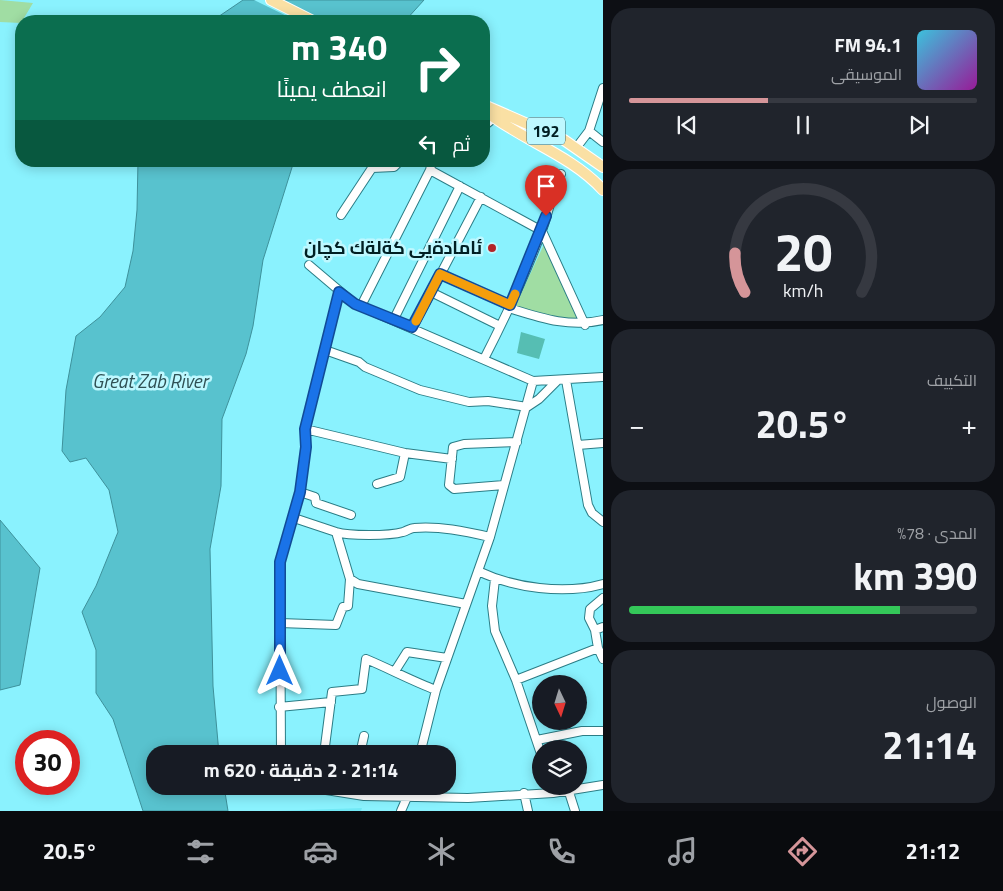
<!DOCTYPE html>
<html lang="ar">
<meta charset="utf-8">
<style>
:root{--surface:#171b24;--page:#20242c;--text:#f1f3f6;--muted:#9ea1a6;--line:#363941;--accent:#d59599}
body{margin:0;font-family:"Titillium Web",Cairo,sans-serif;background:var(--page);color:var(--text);direction:rtl;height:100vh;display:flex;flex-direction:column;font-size:19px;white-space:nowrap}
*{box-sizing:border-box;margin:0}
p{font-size:16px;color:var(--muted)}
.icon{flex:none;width:28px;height:28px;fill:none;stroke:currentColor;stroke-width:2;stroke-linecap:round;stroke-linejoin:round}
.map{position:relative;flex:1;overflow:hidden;direction:ltr}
.sheet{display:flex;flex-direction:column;gap:8px;padding:8px;background:#0d0f14;width:400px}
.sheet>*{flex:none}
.guide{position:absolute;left:15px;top:15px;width:475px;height:152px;border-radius:20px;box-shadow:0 2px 12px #0003;direction:rtl;background:#0b6e4f;color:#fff;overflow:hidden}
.needle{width:32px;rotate:176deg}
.controls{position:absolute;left:532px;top:675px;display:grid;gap:10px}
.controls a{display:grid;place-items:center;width:55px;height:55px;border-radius:50%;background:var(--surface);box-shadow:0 2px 12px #0003;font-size:25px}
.speed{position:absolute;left:15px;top:730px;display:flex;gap:10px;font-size:25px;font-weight:700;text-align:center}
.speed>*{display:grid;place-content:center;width:65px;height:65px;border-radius:50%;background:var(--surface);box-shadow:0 2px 12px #0003;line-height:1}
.speed .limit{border:8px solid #d22;background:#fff;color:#111}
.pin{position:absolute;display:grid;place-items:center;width:42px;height:42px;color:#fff;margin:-51px -21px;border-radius:50% 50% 50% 0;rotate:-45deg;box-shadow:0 0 5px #0007}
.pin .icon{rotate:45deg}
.me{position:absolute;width:55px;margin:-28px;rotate:0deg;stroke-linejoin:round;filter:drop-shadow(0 0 4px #0008)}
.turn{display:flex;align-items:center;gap:18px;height:105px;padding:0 20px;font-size:22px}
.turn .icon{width:65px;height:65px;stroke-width:2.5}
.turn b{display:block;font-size:35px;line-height:42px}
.then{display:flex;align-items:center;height:48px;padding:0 20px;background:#0003;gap:10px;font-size:19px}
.big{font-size:38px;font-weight:700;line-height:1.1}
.sheet .card{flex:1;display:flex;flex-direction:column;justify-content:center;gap:8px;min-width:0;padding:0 18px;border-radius:20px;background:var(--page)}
.sheet .dial{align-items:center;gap:0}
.dial svg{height:130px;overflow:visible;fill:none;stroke:var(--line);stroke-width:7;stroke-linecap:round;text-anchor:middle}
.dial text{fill:var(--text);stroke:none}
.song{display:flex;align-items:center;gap:15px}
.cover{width:60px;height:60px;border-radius:8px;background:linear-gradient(135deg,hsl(190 70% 55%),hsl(300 70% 35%))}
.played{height:5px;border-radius:2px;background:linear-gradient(90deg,var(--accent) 40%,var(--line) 40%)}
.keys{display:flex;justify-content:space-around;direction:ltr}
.heat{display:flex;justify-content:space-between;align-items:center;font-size:28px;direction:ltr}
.charge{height:8px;border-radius:4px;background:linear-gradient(90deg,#34c759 78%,var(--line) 0)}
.trip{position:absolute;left:146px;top:745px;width:310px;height:50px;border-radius:20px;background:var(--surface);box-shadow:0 2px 12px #0003;font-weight:700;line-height:50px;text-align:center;direction:rtl}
.tabs{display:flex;height:80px;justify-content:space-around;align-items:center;background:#090b0e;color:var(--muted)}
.tabs .icon{width:35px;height:35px}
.tabs .active{color:var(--accent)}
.tabs b{font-size:22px;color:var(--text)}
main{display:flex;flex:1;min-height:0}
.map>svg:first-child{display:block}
</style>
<main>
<section class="sheet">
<div class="card">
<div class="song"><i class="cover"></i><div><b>94.1 FM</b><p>الموسيقى</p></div></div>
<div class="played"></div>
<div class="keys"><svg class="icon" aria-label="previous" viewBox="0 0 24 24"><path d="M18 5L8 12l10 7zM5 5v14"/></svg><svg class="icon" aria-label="pause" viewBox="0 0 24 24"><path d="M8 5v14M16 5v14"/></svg><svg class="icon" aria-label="next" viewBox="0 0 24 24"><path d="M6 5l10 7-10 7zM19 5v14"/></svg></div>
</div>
<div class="card dial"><svg viewBox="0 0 100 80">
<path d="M14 69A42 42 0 1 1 86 69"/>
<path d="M14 69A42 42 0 0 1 8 45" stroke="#d59599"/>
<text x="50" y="56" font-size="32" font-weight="700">20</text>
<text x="50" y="72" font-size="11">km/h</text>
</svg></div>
<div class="card"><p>التكييف</p>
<div class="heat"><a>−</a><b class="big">20.5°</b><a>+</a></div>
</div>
<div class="card"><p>المدى · 78%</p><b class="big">390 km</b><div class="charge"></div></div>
<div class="card"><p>الوصول</p><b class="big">21:14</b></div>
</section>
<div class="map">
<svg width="603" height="811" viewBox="0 0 603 811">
<rect width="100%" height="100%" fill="#8af2fe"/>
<path fill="#71e8f5" d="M 362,808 L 361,811 L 275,811 Z"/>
<path fill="#a0dda3" d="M 0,0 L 33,3 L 21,23 L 0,22 Z
M 546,240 L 582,319 L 554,317 L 515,307 Z"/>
<path fill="#58c2ce" stroke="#3e919b" d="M 243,0 L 424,0 L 405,21 L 212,21 Z
M 138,161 L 294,161 L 263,260 L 253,326 L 246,354 L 222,419 L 221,486 L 210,549 L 213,686 L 219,754 L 155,754 L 155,786 L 224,786 L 228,811 L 143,811 L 113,719 L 96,693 L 96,650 L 82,612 L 96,586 L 118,532 L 109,490 L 86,458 L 70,462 L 62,451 L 66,390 L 76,336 L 100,317 L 125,287 L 133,251 L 137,210 Z
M 0,520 L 40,568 L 20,685 L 0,690 Z"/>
<path fill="#8af2fe" d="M 254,0 L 271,0 L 313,21 L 297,21 Z"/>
<path fill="#56beb3" d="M 521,332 L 545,339 L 539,359 L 517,353 Z"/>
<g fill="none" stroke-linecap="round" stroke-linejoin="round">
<defs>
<path id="minor" d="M 484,126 L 494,118
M 589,131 L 603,142
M 576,148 L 589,131 L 603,88
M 430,170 L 542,231 L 585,325
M 341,215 L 372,168 L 394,167 L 400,161
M 309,265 L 355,304 L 533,381
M 440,274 L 510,305
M 431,292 L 500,326
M 361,306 L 430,170 L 432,161
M 509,308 C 541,318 570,328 603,320
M 394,319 L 460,186
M 413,327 L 481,197
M 325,350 L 359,362 L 365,367 L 420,390 L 469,402 L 488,401 L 527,407 L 539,399 L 557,381
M 484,359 C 505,318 525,276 541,233 C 549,213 551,193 561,174
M 566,380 L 588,505 L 592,513 L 603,522
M 305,429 L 405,453 L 452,459
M 578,445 L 603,443
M 377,484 L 400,477 L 405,453
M 504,485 L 454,489 L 449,485 L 453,447 L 464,444 L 517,442
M 300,492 L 315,497 L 316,503 L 351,515
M 294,518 L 336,532 L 350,579 L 358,584 L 466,604
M 336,532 C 349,536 389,536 403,532 C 407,531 410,528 414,528 C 440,526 464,531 490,537
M 478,571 C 514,588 564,595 603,584
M 495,579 L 492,606 L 495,631 L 516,680 L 541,754
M 280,623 L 336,625 L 343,607 L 348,606 L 350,579
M 603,627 L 595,630 L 598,648 L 603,659
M 595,630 L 589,618 L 590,609 L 603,598
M 395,671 L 407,652 L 447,658
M 516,680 L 598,648
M 279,707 L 331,702
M 537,740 L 582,731 L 603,731
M 281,754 L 280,562 L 300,492 L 306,447 L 305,429 L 339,292
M 324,754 L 332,692 L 362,689 L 366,659 C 390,669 412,681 436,690
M 360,754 L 364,736
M 420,754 L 436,690 L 490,537 L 533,381 L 603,377
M 301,786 L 364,796 L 468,798 L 553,793 L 603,785
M 568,789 L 575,811
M 524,793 L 528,811
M 401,811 L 412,786"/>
<path id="major" d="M 271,0 L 313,21
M 484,105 L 564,140 L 603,167
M 484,110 C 521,140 570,154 603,190"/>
</defs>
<use href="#minor" stroke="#2b7d86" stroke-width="10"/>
<use href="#major" stroke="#fff" stroke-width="12"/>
<use href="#minor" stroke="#fff" stroke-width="8"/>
<use href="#major" stroke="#fae0a4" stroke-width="10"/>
</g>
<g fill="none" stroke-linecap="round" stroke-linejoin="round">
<defs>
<path id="route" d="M 280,671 L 280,562 L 300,492 L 306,447 L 305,429 L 339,292 L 355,304 L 412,327 L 440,274 L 510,305 L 546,216"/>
</defs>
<use href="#route" stroke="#114b97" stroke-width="12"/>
<use href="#route" stroke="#1a73e8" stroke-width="9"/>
<path stroke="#f59e0b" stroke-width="9" d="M 416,321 L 440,274 L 510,305 L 515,294"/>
</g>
<circle fill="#b32327" stroke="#bef8ff" stroke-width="2" cx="492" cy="248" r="5"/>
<g text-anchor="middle" stroke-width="5" stroke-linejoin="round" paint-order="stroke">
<rect fill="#bef8ff" stroke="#396065" stroke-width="1" x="527" y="117.5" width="38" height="27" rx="4"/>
<g font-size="16" font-weight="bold" fill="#001f23">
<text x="546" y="137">192</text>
</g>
<g font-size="18" font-weight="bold" fill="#001f23" stroke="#bef8ff" text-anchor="end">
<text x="482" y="254">ئامادةيى كةلةك كچان</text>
</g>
<g font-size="19" font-style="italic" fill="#2f5054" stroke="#bef8ff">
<text x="150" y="388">Great Zab River</text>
</g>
</g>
</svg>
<div class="controls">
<a><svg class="needle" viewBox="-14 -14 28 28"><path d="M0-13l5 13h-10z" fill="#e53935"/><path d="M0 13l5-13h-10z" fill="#9ea1a6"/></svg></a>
<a><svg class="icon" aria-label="layers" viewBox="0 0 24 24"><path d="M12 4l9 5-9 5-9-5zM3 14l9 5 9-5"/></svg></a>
</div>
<div class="speed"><div class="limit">30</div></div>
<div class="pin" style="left:546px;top:216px;background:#d93025"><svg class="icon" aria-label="arrive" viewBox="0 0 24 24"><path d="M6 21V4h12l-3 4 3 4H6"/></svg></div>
<svg class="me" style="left:280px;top:671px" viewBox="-20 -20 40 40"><path d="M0-17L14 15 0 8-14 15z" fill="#1a73e8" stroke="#fff" stroke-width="4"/></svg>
<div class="trip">21:14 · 2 دقيقة · 620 m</div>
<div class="guide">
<div class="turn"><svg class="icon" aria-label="right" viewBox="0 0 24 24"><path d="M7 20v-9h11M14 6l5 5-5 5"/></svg><div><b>340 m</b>انعطف يمينًا</div></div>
<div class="then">ثم<svg class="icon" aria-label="left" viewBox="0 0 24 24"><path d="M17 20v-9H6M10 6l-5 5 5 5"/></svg></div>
</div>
</div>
</main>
<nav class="tabs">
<b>21:12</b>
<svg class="icon active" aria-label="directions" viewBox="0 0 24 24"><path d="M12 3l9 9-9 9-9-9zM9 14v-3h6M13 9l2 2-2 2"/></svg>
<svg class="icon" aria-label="music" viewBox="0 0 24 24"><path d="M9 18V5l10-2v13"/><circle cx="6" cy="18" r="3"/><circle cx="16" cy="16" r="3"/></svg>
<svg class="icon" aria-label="phone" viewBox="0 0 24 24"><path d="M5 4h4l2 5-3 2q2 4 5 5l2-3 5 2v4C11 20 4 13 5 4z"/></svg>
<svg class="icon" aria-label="climate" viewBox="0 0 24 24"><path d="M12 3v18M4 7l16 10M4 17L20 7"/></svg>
<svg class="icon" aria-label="car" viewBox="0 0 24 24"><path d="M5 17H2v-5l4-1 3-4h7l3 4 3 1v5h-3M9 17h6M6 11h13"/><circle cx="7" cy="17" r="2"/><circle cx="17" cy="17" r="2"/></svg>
<svg class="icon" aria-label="filters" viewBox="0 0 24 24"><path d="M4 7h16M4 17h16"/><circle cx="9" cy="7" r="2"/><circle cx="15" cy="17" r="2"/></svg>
<b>20.5°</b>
</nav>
